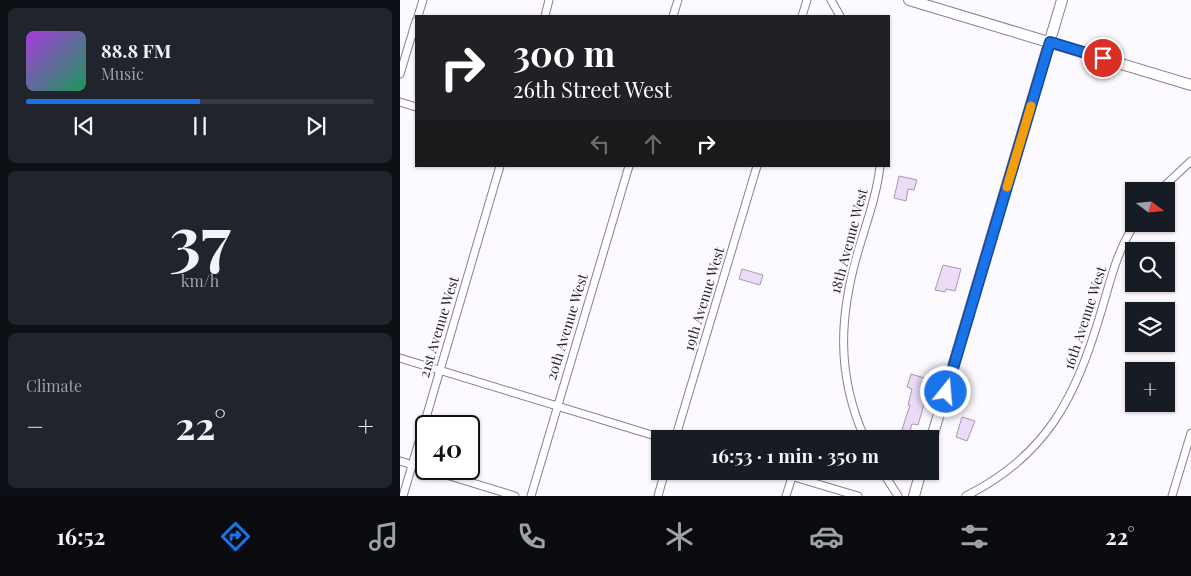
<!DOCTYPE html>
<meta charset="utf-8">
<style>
:root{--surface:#171b24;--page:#20242c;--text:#f1f3f6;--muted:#9ea1a6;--line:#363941;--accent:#1a73e8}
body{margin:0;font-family:"Playfair Display",serif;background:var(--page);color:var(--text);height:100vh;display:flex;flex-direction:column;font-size:19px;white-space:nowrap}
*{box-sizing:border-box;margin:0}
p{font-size:16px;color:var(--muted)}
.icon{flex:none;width:28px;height:28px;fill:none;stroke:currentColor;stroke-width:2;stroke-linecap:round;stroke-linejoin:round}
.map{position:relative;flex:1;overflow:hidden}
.panel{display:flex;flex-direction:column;gap:8px;padding:8px;background:#0d0f14;width:400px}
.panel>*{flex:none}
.guide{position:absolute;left:15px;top:15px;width:475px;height:152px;border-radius:0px;box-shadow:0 1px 4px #0004;background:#202124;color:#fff;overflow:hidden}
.needle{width:32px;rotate:106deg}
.tools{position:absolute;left:725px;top:182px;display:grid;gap:10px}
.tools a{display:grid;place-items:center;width:50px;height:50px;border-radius:0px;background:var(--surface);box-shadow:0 1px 4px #0004;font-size:25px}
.speed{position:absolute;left:15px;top:415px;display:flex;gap:10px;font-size:25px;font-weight:700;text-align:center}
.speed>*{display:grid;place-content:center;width:65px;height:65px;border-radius:50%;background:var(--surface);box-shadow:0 1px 4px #0004;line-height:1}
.speed .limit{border:2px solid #111;border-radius:8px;background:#fff;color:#111}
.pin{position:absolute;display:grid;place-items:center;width:42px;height:42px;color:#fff;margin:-21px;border:2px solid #fff;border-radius:50%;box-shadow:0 1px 5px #0007}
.me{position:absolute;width:55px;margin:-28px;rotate:17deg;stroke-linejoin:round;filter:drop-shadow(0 0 4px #0008)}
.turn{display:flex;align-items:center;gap:18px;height:105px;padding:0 15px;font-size:22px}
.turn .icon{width:65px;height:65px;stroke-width:2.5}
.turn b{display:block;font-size:35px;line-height:42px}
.lanes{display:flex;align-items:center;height:48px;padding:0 15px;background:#0003;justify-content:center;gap:25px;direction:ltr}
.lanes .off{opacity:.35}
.big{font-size:38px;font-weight:700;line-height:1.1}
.panel .card{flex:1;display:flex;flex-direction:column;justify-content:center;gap:8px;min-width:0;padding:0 18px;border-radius:8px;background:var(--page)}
.panel .dial{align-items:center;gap:0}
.dial b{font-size:65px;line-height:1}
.song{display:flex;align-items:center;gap:15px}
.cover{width:60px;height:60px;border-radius:8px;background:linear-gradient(135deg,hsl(280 70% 55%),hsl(150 70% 35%))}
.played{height:5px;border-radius:2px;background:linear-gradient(90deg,var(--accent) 50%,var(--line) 50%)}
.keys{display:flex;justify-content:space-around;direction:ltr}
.heat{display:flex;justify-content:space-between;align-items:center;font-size:28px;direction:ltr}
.trip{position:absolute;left:251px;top:430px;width:288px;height:50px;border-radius:0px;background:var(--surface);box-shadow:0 1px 4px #0004;font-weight:700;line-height:50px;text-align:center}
.tabs{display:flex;height:80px;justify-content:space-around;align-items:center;background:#090b0e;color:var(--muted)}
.tabs .icon{width:35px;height:35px}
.tabs .on{color:var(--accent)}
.tabs b{font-size:22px;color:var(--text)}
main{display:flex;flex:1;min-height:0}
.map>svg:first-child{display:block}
</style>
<main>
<section class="panel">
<div class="card">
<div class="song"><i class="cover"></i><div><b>88.8 FM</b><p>Music</p></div></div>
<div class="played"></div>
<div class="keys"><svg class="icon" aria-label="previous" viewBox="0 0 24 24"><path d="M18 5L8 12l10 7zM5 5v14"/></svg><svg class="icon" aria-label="pause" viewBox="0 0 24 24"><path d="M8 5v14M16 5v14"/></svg><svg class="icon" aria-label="next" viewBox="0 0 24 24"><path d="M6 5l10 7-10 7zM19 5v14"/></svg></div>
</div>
<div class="card dial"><b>37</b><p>km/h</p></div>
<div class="card"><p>Climate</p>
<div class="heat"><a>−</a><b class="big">22°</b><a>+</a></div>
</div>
</section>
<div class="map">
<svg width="791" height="496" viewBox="0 0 791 496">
<rect width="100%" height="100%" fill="#fcf9ff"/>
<path fill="#ecdcf8" stroke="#a899b3" d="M 499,176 L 517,180 L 514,190 L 508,189 L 506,201 L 494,198 Z
M 543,265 L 561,269 L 555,291 L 546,289 L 545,292 L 535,290 Z
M 342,269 L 363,275 L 360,285 L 339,279 Z
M 511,374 L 531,380 L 518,425 L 512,424 L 509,434 L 518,437 L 518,439 L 499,439 L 510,405 L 508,405 L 512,389 L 507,387 Z
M 562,417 L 575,421 L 567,441 L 556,437 Z"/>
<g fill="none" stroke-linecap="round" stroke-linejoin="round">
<defs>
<path id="street" d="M 431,0 L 440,16
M 18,16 L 23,0
M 145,16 L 149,0
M 273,16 L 278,0
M 402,16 L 407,0
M 0,74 L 16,21
M 0,102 L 16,107
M 759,191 L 791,161
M 0,358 L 265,439
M 275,439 L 357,166
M 465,439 C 436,374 439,315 459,248 C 467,221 477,194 480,166
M 0,461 L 26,469
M 27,469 L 115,496
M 374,471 L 458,496
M 482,471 L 498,496
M 3,496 L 100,166
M 131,496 L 229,166
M 258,496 L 265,471
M 386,496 L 392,477
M 566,496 C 648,455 676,396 701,312 C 710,282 717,250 735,224
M 772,496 L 791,433"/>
<path id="secondary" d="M 509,0 L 791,85
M 530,444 L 662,0
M 514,496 L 521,471"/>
</defs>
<use href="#street" stroke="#8b7c96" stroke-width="9"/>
<use href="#secondary" stroke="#8b7c96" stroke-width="12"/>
<use href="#street" stroke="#fff" stroke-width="7"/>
<use href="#secondary" stroke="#fff" stroke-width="10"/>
</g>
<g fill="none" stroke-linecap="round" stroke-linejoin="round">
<defs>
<path id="route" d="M 546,392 L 650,42 L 703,58"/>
</defs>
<use href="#route" stroke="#114b97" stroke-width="12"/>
<use href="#route" stroke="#1a73e8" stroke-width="9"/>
<path stroke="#f59e0b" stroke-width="9" d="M 607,187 L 631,106"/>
</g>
<g text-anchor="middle" stroke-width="4.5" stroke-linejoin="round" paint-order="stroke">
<g font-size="14" fill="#28222d" stroke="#fcf9ff">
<text transform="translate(449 241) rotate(-75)" y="5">18th Avenue West</text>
<text transform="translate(304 299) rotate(-73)" y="5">19th Avenue West</text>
<text transform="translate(685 318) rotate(-72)" y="5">16th Avenue West</text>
<text transform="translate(39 327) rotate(-73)" y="5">21st Avenue West</text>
<text transform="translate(167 327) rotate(-73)" y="5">20th Avenue West</text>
</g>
</g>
</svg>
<div class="tools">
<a><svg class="needle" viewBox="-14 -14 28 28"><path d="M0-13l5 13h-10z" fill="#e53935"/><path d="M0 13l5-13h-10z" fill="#9ea1a6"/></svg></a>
<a><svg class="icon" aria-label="search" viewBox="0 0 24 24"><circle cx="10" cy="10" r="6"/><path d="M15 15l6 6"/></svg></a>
<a><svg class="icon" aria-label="layers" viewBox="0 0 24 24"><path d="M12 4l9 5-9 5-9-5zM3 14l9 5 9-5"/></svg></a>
<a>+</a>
</div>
<div class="speed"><div class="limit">40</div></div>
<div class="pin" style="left:703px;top:58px;background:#d93025"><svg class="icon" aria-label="arrive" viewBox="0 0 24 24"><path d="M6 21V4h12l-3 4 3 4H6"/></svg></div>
<svg class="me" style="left:546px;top:392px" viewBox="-20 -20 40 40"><circle r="17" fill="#1a73e8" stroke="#fff" stroke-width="3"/><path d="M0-11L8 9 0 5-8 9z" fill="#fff"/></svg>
<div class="trip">16:53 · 1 min · 350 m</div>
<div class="guide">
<div class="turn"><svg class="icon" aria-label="right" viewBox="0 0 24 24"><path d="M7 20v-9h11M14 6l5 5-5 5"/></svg><div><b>300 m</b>26th Street West</div></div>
<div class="lanes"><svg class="icon off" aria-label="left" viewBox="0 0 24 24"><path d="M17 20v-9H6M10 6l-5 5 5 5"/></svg><svg class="icon off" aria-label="ahead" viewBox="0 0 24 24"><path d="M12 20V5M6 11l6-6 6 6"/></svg><svg class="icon" aria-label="right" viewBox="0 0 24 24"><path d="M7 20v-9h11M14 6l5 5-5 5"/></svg></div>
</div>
</div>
</main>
<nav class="tabs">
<b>16:52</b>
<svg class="icon on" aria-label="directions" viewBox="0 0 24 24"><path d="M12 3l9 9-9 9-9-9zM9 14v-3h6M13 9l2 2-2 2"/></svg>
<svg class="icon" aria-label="music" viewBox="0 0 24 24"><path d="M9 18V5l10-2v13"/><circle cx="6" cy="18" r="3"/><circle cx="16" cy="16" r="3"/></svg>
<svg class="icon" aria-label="phone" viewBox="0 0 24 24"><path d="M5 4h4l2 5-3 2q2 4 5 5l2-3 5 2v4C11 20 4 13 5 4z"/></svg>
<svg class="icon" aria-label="climate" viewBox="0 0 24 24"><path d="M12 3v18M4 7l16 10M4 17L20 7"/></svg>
<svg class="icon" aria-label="car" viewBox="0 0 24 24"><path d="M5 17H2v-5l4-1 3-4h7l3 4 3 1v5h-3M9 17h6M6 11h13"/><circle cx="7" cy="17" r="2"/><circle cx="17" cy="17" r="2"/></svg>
<svg class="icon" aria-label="filters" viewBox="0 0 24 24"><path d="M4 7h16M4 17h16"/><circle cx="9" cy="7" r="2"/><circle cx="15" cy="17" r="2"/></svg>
<b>22°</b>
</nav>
